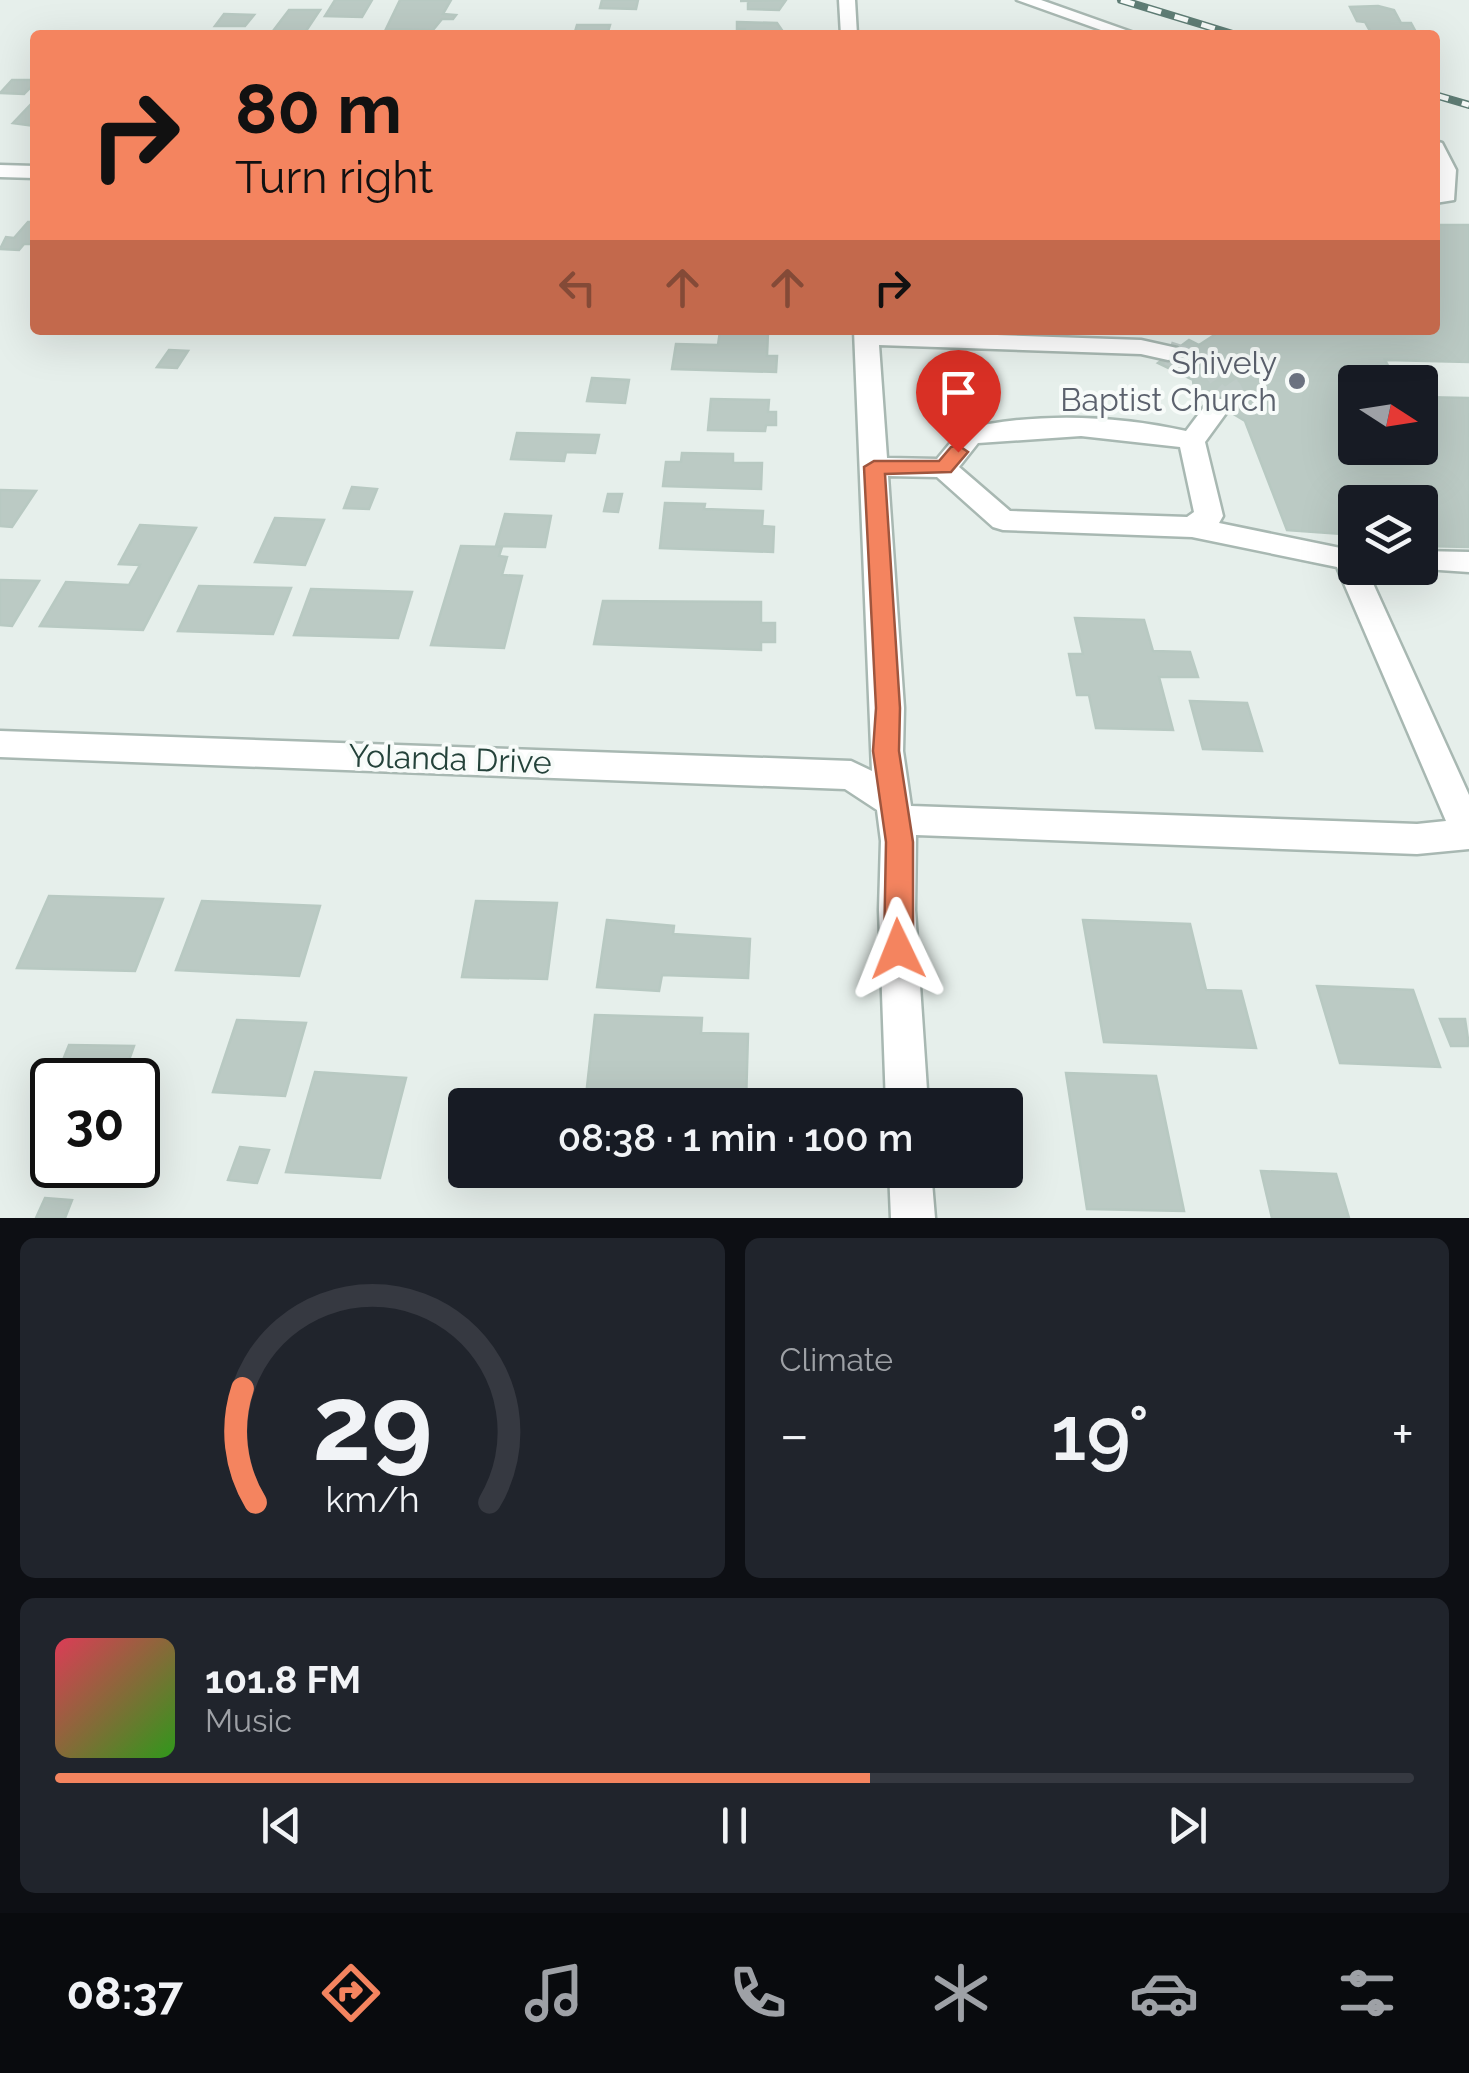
<!DOCTYPE html>
<meta charset="utf-8">
<style>
:root{--surface:#171b24;--page:#20242c;--text:#f1f3f6;--muted:#9ea1a6;--line:#363941;--accent:#f4845f}
body{margin:0;font-family:Raleway,sans-serif;background:var(--page);color:var(--text);height:100vh;display:flex;flex-direction:column;font-size:38px;white-space:nowrap}
*{box-sizing:border-box;margin:0}
p{font-size:32px;color:var(--muted)}
.icon{flex:none;width:55px;height:55px;fill:none;stroke:currentColor;stroke-width:2;stroke-linecap:round;stroke-linejoin:round}
.map{position:relative;height:1218px;overflow:hidden}
.sheet{display:flex;flex-direction:column;gap:20px;padding:20px;background:#0d0f14;flex:1}
.sheet>*{flex:none}
.hud{position:absolute;left:30px;top:30px;width:1410px;height:305px;border-radius:10px;box-shadow:0 10px 40px #0002;background:#f4845f;color:#111;overflow:hidden}
.needle{width:65px;rotate:102deg}
.tools{position:absolute;left:1338px;top:365px;display:grid;gap:20px}
.tools a{display:grid;place-items:center;width:100px;height:100px;border-radius:10px;background:var(--surface);box-shadow:0 10px 40px #0002;font-size:50px}
.speed{position:absolute;left:30px;top:1058px;display:flex;gap:20px;font-size:50px;font-weight:700;text-align:center}
.speed>*{display:grid;place-content:center;width:130px;height:130px;border-radius:50%;background:var(--surface);box-shadow:0 10px 40px #0002;line-height:1}
.speed .limit{border:5px solid #111;border-radius:15px;background:#fff;color:#111}
.pin{position:absolute;display:grid;place-items:center;width:85px;height:85px;color:#fff;margin:-102px -42px;border-radius:50% 50% 50% 0;rotate:-45deg;box-shadow:0 0 10px #0007}
.pin .icon{rotate:45deg}
.me{position:absolute;width:110px;margin:-55px;rotate:358deg;stroke-linejoin:round;filter:drop-shadow(0 0 8px #0008)}
.turn{display:flex;align-items:center;gap:35px;height:210px;padding:0 40px;font-size:45px}
.turn .icon{width:130px;height:130px;stroke-width:2.5}
.turn b{display:block;font-size:70px;line-height:85px}
.lanes{display:flex;align-items:center;height:95px;padding:0 40px;background:#0003;justify-content:center;gap:50px;direction:ltr}
.lanes .off{opacity:.35}
.big{font-size:75px;font-weight:600;line-height:1.1}
.sheet .tile{flex:1;display:flex;flex-direction:column;justify-content:center;gap:15px;min-width:0;padding:0 35px;border-radius:15px;background:var(--page)}
.sheet .dial{align-items:center;gap:0}
.dial svg{height:260px;overflow:visible;fill:none;stroke:var(--line);stroke-width:7;stroke-linecap:round;text-anchor:middle}
.dial text{fill:var(--text);stroke:none}
.song{display:flex;align-items:center;gap:30px}
.cover{width:120px;height:120px;border-radius:15px;background:linear-gradient(135deg,hsl(350 70% 55%),hsl(110 70% 35%))}
.played{height:10px;border-radius:5px;background:linear-gradient(90deg,var(--accent) 60%,var(--line) 60%)}
.keys{display:flex;justify-content:space-around;direction:ltr}
.heat{display:flex;justify-content:space-between;align-items:center;font-size:55px;direction:ltr}
.sheet .tiles{flex:1;display:grid;gap:20px;grid-template-columns:1fr 1fr}
.tile:last-child{grid-column:span 2}
.trip{position:absolute;left:448px;top:1088px;width:575px;height:100px;border-radius:10px;background:var(--surface);box-shadow:0 10px 40px #0002;font-weight:600;line-height:100px;text-align:center}
.tabs{display:flex;height:160px;justify-content:space-around;align-items:center;background:#090b0e;color:var(--muted)}
.tabs .icon{width:70px;height:70px}
.tabs .selected{color:var(--accent)}
.tabs b{font-size:45px;color:var(--text)}
.map>svg:first-child{display:block}
</style>
<div class="map">
<svg width="1469" height="1218" viewBox="0 0 1469 1218">
<rect width="100%" height="100%" fill="#e6efeb"/>
<path fill="#bbcac4" stroke="#b8c9c2" stroke-width="2.5" d="M 335,0 L 372,0 L 362,17 L 325,16 Z
M 400,0 L 451,0 L 443,14 L 456,15 L 453,19 L 442,19 L 433,30 L 386,29 Z
M 602,0 L 638,0 L 636,9 L 600,8 Z
M 786,0 L 779,10 L 748,9 L 748,1 L 740,1 Z
M 1378,6 L 1394,10 L 1401,23 L 1411,23 L 1417,34 L 1379,35 L 1370,31 L 1365,22 L 1357,21 L 1350,7 Z
M 289,10 L 320,10 L 306,31 L 273,31 Z
M 224,14 L 254,15 L 245,26 L 215,26 Z
M 737,22 L 777,23 L 784,33 L 745,35 L 745,29 L 737,29 Z
M 577,25 L 610,25 L 607,35 L 574,35 Z
M 12,80 L 35,80 L 35,83 L 24,94 L 0,93 Z
M 34,101 L 35,126 L 13,123 Z
M 28,222 L 35,222 L 35,244 L 24,244 L 19,250 L 0,249 L 6,237 L 14,238 Z
M 1435,225 L 1469,225 L 1469,362 L 1385,360 L 1397,382 L 1355,382 L 1355,448 L 1420,448 L 1420,397 L 1469,398 L 1469,547 L 1425,546 L 1420,540 L 1420,502 L 1355,502 L 1355,535 L 1287,530 L 1245,421 L 1194,390 L 1193,380 L 1158,363 L 1189,340 L 1199,345 L 1222,330 L 1435,330 Z
M 720,331 L 768,332 L 767,356 L 777,356 L 776,372 L 672,369 L 676,344 L 718,345 Z
M 169,350 L 188,351 L 177,368 L 157,367 Z
M 592,378 L 629,380 L 625,403 L 587,401 Z
M 711,399 L 769,400 L 768,412 L 776,412 L 776,425 L 766,425 L 765,431 L 708,430 Z
M 517,433 L 599,435 L 595,453 L 566,452 L 564,461 L 511,459 Z
M 682,453 L 733,454 L 733,463 L 762,463 L 761,489 L 663,486 L 666,462 L 681,462 Z
M 352,487 L 377,489 L 369,509 L 344,508 Z
M 0,490 L 36,491 L 12,527 L 0,526 Z
M 608,494 L 622,494 L 618,512 L 604,511 Z
M 665,503 L 705,504 L 704,509 L 763,511 L 762,526 L 774,527 L 773,552 L 660,548 Z
M 505,514 L 551,516 L 545,547 L 496,546 Z
M 275,518 L 324,520 L 305,565 L 255,562 Z
M 140,525 L 196,528 L 143,630 L 40,626 L 66,582 L 129,585 L 140,565 L 119,564 Z
M 461,546 L 502,547 L 499,556 L 507,557 L 502,575 L 522,576 L 504,648 L 431,645 Z
M 0,580 L 39,581 L 12,626 L 0,625 Z
M 199,586 L 291,588 L 273,634 L 178,631 Z
M 311,589 L 412,592 L 398,638 L 294,635 Z
M 603,601 L 761,602 L 761,623 L 775,623 L 775,642 L 761,642 L 761,650 L 594,644 Z
M 1075,618 L 1144,620 L 1153,651 L 1190,652 L 1198,677 L 1159,677 L 1173,730 L 1096,728 L 1089,695 L 1077,695 L 1069,654 L 1083,654 Z
M 1190,701 L 1247,703 L 1262,751 L 1203,749 Z
M 49,896 L 163,899 L 135,971 L 17,968 Z
M 202,901 L 320,906 L 299,976 L 176,970 Z
M 476,901 L 557,903 L 547,979 L 462,977 Z
M 607,920 L 674,926 L 673,934 L 750,939 L 748,978 L 662,975 L 659,991 L 597,987 Z
M 1083,920 L 1190,924 L 1206,990 L 1241,991 L 1256,1048 L 1104,1042 Z
M 1317,986 L 1413,990 L 1440,1067 L 1340,1063 Z
M 595,1015 L 702,1018 L 701,1033 L 748,1034 L 746,1103 L 585,1105 Z
M 1440,1019 L 1465,1019 L 1469,1046 L 1451,1046 Z
M 237,1020 L 306,1023 L 285,1096 L 213,1092 Z
M 69,1045 L 134,1046 L 122,1080 L 55,1080 Z
M 315,1072 L 406,1078 L 380,1178 L 286,1172 Z
M 1066,1073 L 1156,1076 L 1184,1211 L 1087,1209 Z
M 240,1147 L 269,1150 L 257,1183 L 228,1180 Z
M 1261,1171 L 1336,1174 L 1349,1218 L 1272,1218 Z
M 45,1198 L 72,1200 L 65,1218 L 36,1218 Z"/>
<g fill="none" stroke-linecap="round" stroke-linejoin="round">
<path stroke="#bfccc8" stroke-width="24" stroke-dasharray="24 11" stroke-linecap="butt" d="M 1168,353 L 1214,368 L 1231,392 L 1219,405"/>
<defs>
<path id="minor" d="M 839,0 L 855,0 L 857,35 L 841,35 Z
M 1017,0 L 1041,0 L 1140,35 L 1115,35 Z
M 1435,141 L 1442,143 L 1456,170 L 1454,200 L 1435,203 Z
M 0,165 L 35,166 L 35,178 L 0,177 Z
M 854,330 L 1141,340 L 1177,348 L 1180,353 L 1177,358 L 1168,360 L 1141,354 L 879,345 L 887,458 L 937,459 L 961,430 C 1031,412 1115,415 1186,431 L 1210,399 L 1228,399 L 1232,405 L 1205,442 L 1223,516 L 1219,523 L 1355,551 L 1355,568 L 1366,568 L 1469,795 L 1469,849 L 1417,854 L 916,835 L 915,910 L 928,1105 L 886,1105 L 879,910 L 881,841 L 877,810 L 845,789 L 0,757 L 0,731 L 851,761 L 872,771 ZM 1081,436 L 1180,447 L 1194,512 L 1187,517 L 1010,511 L 959,467 L 978,443 ZM 888,476 L 937,477 L 993,527 L 1003,530 L 1192,537 L 1337,567 L 1446,821 L 1417,824 L 911,806 L 903,751 L 904,708 Z
M 1420,551 L 1469,552 L 1469,572 L 1410,568 L 1420,568 Z
M 889,1170 L 931,1170 L 935,1218 L 891,1218 Z"/>
</defs>
<use href="#minor" stroke="#a8b8b2" stroke-width="5"/>
<use href="#minor" fill="#fff" fill-rule="evenodd"/>
<defs>
<path id="rail" d="M 1121,0 L 1236,35
M 1435,95 L 1469,105"/>
</defs>
<use href="#rail" stroke="#5f7d75" stroke-width="8"/>
<use href="#rail" stroke="#f7fbf9" stroke-width="5" stroke-dasharray="14" stroke-linecap="butt"/>
</g>
<path fill="#f4845f" stroke="#9f563e" stroke-width="2.5" d="M 958,445 L 968,452 L 951,472 L 885,474 L 900,708 L 899,751 L 913,842 L 913,949 L 909,958 L 898,962 L 888,958 L 884,949 L 886,842 L 873,751 L 876,708 L 864,467 L 874,461 L 939,461 L 951,447 Z"/>
<circle fill="#6b7280" stroke="#f7fbf9" stroke-width="4" cx="1297" cy="381" r="10"/>
<g text-anchor="middle" stroke-width="8" stroke-linejoin="round" paint-order="stroke">
<g font-size="32" fill="#5b616d" stroke="#f7fbf9" text-anchor="end">
<text x="1277" y="374">Shively<tspan x="1277" dy="37">Baptist Church</tspan></text>
</g>
<g font-size="32" fill="#24423a" stroke="#f7fbf9">
<text transform="translate(450 759) rotate(2)" y="11">Yolanda Drive</text>
</g>
</g>
</svg>
<div class="tools">
<a><svg class="needle" viewBox="-14 -14 28 28"><path d="M0-13l5 13h-10z" fill="#e53935"/><path d="M0 13l5-13h-10z" fill="#9ea1a6"/></svg></a>
<a><svg class="icon" aria-label="layers" viewBox="0 0 24 24"><path d="M12 4l9 5-9 5-9-5zM3 14l9 5 9-5"/></svg></a>
</div>
<div class="speed"><div class="limit">30</div></div>
<div class="pin" style="left:958px;top:452px;background:#d93025"><svg class="icon" aria-label="arrive" viewBox="0 0 24 24"><path d="M6 21V4h12l-3 4 3 4H6"/></svg></div>
<svg class="me" style="left:898px;top:949px" viewBox="-20 -20 40 40"><path d="M0-17L14 15 0 8-14 15z" fill="#f4845f" stroke="#fff" stroke-width="4"/></svg>
<div class="trip">08:38 · 1 min · 100 m</div>
<div class="hud">
<div class="turn"><svg class="icon" aria-label="right" viewBox="0 0 24 24"><path d="M7 20v-9h11M14 6l5 5-5 5"/></svg><div><b>80 m</b>Turn right</div></div>
<div class="lanes"><svg class="icon off" aria-label="left" viewBox="0 0 24 24"><path d="M17 20v-9H6M10 6l-5 5 5 5"/></svg><svg class="icon off" aria-label="ahead" viewBox="0 0 24 24"><path d="M12 20V5M6 11l6-6 6 6"/></svg><svg class="icon off" aria-label="ahead" viewBox="0 0 24 24"><path d="M12 20V5M6 11l6-6 6 6"/></svg><svg class="icon" aria-label="right" viewBox="0 0 24 24"><path d="M7 20v-9h11M14 6l5 5-5 5"/></svg></div>
</div>
</div>
<section class="sheet">
<div class="tiles">
<div class="tile dial"><svg viewBox="0 0 100 80">
<path d="M14 69A42 42 0 1 1 86 69"/>
<path d="M14 69A42 42 0 0 1 10 34" stroke="#f4845f"/>
<text x="50" y="56" font-size="32" font-weight="700">29</text>
<text x="50" y="72" font-size="11">km/h</text>
</svg></div>
<div class="tile"><p>Climate</p>
<div class="heat"><a>−</a><b class="big">19°</b><a>+</a></div>
</div>
<div class="tile">
<div class="song"><i class="cover"></i><div><b>101.8 FM</b><p>Music</p></div></div>
<div class="played"></div>
<div class="keys"><svg class="icon" aria-label="previous" viewBox="0 0 24 24"><path d="M18 5L8 12l10 7zM5 5v14"/></svg><svg class="icon" aria-label="pause" viewBox="0 0 24 24"><path d="M8 5v14M16 5v14"/></svg><svg class="icon" aria-label="next" viewBox="0 0 24 24"><path d="M6 5l10 7-10 7zM19 5v14"/></svg></div>
</div>
</div>
</section>
<nav class="tabs">
<b>08:37</b>
<svg class="icon selected" aria-label="directions" viewBox="0 0 24 24"><path d="M12 3l9 9-9 9-9-9zM9 14v-3h6M13 9l2 2-2 2"/></svg>
<svg class="icon" aria-label="music" viewBox="0 0 24 24"><path d="M9 18V5l10-2v13"/><circle cx="6" cy="18" r="3"/><circle cx="16" cy="16" r="3"/></svg>
<svg class="icon" aria-label="phone" viewBox="0 0 24 24"><path d="M5 4h4l2 5-3 2q2 4 5 5l2-3 5 2v4C11 20 4 13 5 4z"/></svg>
<svg class="icon" aria-label="climate" viewBox="0 0 24 24"><path d="M12 3v18M4 7l16 10M4 17L20 7"/></svg>
<svg class="icon" aria-label="car" viewBox="0 0 24 24"><path d="M5 17H2v-5l4-1 3-4h7l3 4 3 1v5h-3M9 17h6M6 11h13"/><circle cx="7" cy="17" r="2"/><circle cx="17" cy="17" r="2"/></svg>
<svg class="icon" aria-label="filters" viewBox="0 0 24 24"><path d="M4 7h16M4 17h16"/><circle cx="9" cy="7" r="2"/><circle cx="15" cy="17" r="2"/></svg>
</nav>
